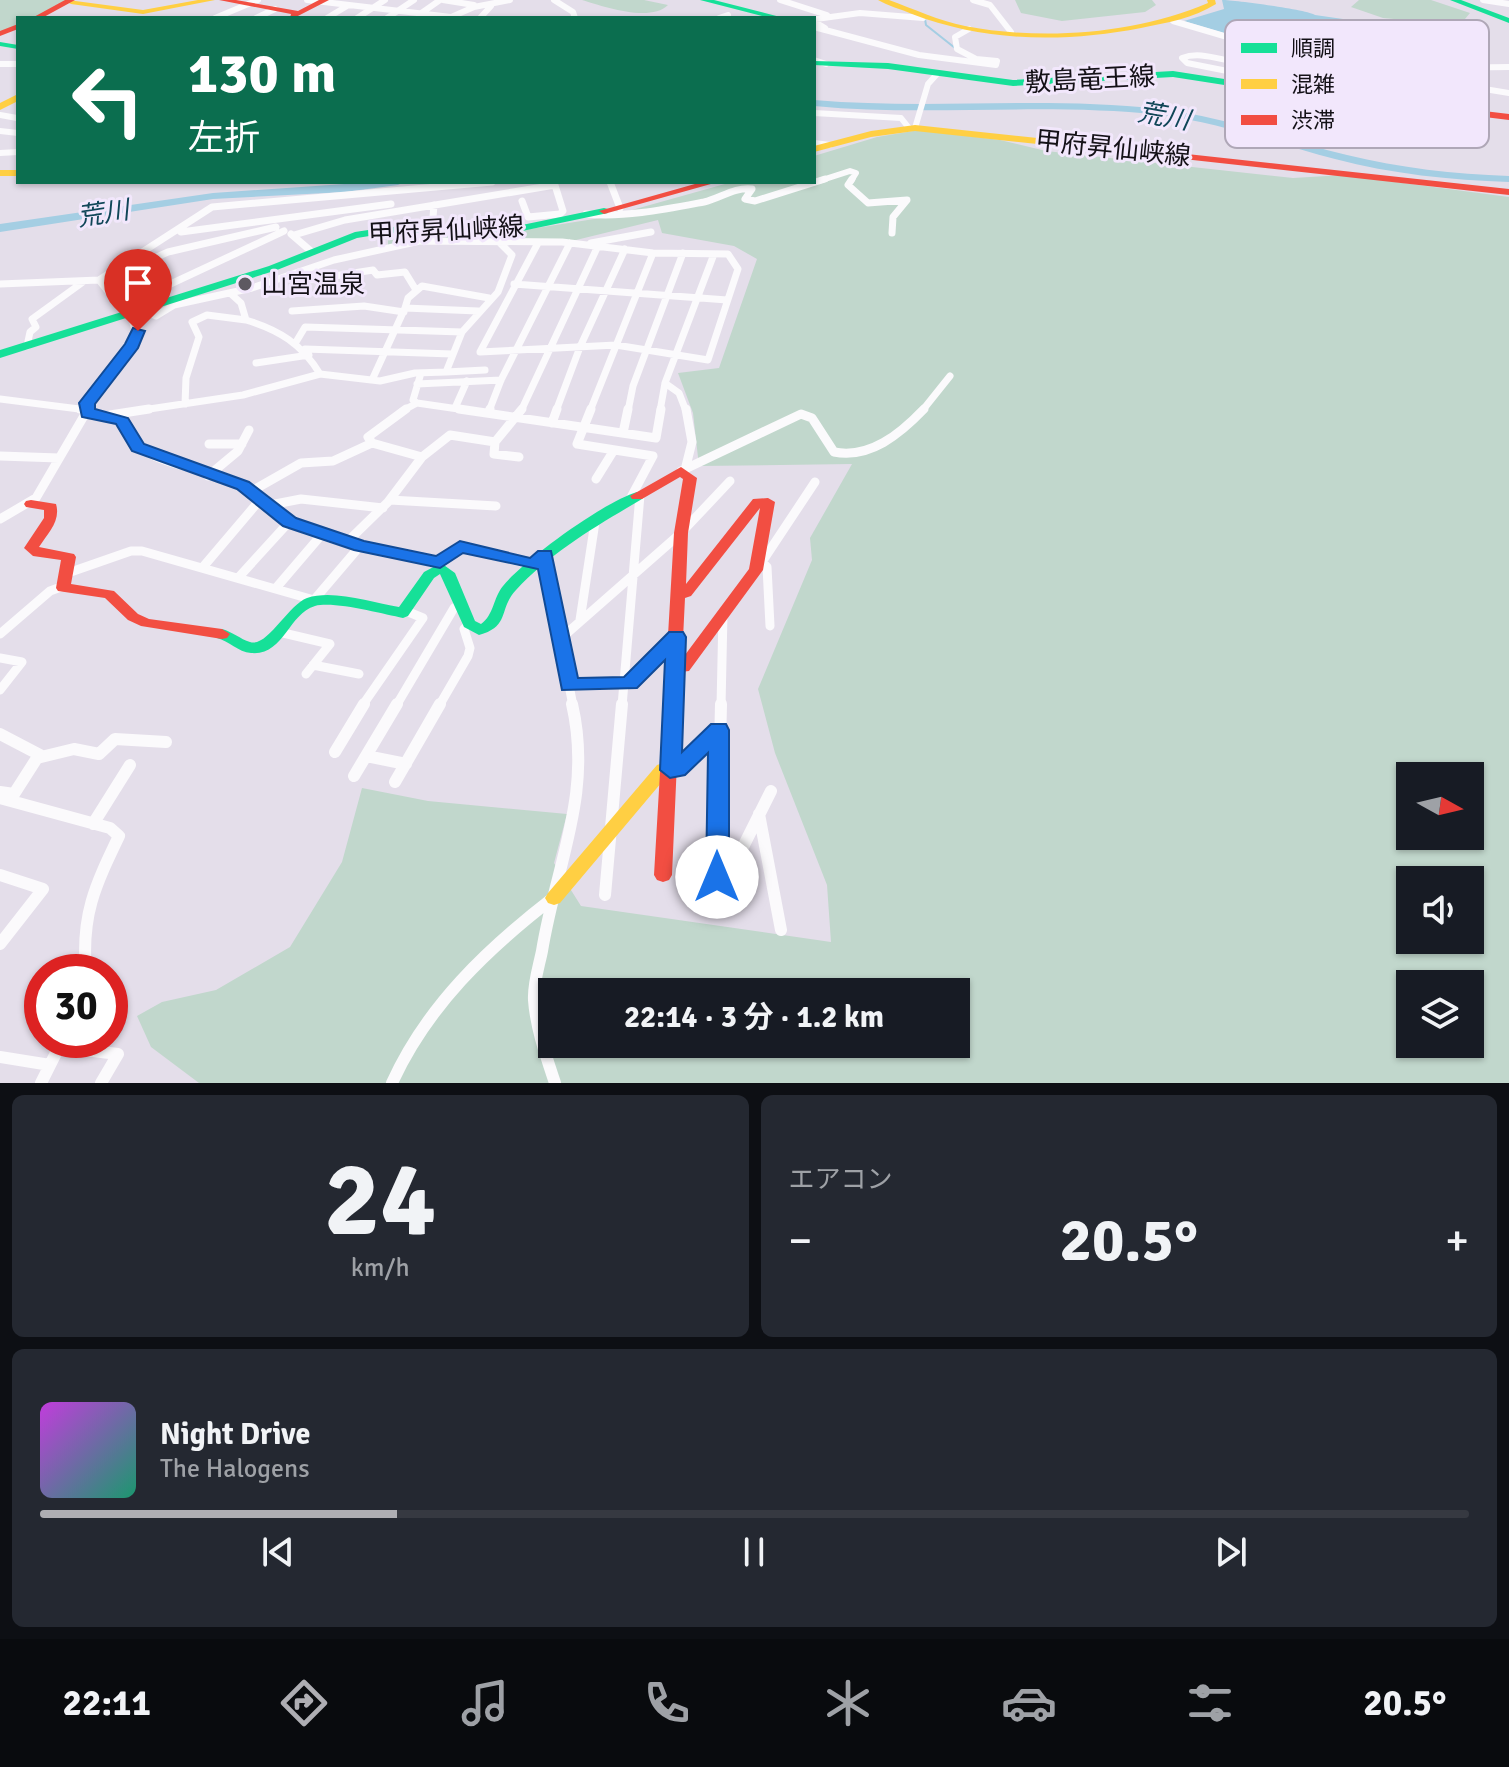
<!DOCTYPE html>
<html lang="ja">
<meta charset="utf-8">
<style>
:root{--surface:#171b24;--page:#242831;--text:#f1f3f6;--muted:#9ea1a6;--line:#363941;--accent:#aeaeb3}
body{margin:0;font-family:Signika,"Noto Sans JP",sans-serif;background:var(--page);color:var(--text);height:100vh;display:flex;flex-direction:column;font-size:30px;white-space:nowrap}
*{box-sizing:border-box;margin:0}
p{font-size:26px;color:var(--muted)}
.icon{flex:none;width:44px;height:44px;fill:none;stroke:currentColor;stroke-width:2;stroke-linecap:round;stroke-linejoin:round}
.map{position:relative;height:1083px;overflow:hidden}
.side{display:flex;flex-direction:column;gap:12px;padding:12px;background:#0d0f14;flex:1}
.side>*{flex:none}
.top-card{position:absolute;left:16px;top:16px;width:800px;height:168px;border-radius:0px;box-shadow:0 2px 6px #0004;background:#0b6e4f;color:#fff;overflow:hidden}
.needle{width:52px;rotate:98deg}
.controls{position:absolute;left:1396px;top:762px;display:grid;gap:16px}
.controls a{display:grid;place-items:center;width:88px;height:88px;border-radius:0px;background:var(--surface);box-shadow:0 2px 6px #0004;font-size:40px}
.speed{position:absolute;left:24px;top:954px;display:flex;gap:16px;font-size:40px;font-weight:700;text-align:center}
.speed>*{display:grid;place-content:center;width:104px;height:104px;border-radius:50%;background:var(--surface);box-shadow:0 2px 6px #0004;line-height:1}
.speed .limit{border:12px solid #d22;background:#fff;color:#111}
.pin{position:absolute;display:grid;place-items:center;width:68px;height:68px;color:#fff;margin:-82px -34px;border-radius:50% 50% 50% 0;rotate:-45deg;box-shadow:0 0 8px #0007}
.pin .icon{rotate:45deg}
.me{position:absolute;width:88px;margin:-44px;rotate:0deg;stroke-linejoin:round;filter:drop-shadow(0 0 6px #0008)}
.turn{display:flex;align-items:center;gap:28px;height:168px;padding:0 40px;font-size:36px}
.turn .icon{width:104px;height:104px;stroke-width:2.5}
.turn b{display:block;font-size:56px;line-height:68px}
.big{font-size:60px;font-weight:700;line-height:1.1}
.side .tile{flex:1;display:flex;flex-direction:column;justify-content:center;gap:12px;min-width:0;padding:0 28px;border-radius:12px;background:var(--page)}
.side .dial{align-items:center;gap:0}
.dial b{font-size:104px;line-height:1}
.song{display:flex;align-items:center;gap:24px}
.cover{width:96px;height:96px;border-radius:12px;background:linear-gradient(135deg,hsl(290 70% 55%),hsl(160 70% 35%))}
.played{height:8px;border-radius:4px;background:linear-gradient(90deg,var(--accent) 25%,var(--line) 25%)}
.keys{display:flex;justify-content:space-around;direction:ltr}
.heat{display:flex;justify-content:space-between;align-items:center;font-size:44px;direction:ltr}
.side .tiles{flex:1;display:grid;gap:12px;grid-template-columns:1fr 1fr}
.tile:last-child{grid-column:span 2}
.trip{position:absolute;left:538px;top:978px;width:432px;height:80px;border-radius:0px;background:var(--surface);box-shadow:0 2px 6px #0004;font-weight:700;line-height:80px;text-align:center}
.dock{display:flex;height:128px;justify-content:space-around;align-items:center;background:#090b0e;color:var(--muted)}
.dock .icon{width:56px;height:56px}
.dock .selected{color:var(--accent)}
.dock b{font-size:36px;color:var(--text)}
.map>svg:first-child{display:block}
</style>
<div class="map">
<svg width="1509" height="1083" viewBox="0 0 1509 1083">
<rect width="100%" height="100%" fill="#e4deea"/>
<path fill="#c1d7cc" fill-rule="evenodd" d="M 0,0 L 67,0 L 68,1 L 33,18 L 18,18 L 18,24 L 0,32 Z
M 582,0 L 644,0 L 668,5 C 650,23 602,6 582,0 Z
M 1015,0 L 1152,0 L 1156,5 L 1145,12 L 1062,21 L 1021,13 Z
M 1359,0 L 1431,0 L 1470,13 L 1460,25 L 1383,18 L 1351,7 Z
M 919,130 L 1000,140 L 1046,151 L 1293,178 L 1343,175 L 1509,197 L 1509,1083 L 199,1083 L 151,1047 L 137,1016 L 162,1002 L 216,990 L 290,947 L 342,862 L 362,788 L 428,801 L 567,814 L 554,863 L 581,906 L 831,942 L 827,885 L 775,753 L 758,689 L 812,560 L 810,538 L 852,464 L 699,466 L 693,413 L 678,373 L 719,368 L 757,259 L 734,246 L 662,233 L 658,220 L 572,241 L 498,239 L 388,247 L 388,233 L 530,229 L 607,217 L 732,182 L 814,182 L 814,156 L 877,137 ZM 1410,776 L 1470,776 L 1470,836 L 1410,836 ZM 1410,880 L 1470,880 L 1470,940 L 1410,940 ZM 1410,984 L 1470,984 L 1470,1044 L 1410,1044 ZM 552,992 L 956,992 L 956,1044 L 552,1044 Z"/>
<path fill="#a4cee3" d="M 1222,0 C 1235,0 1309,10 1315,15 L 1385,25 L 1380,27 L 1387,30 L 1313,30 L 1247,40 L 1184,21 L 1224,9 Z"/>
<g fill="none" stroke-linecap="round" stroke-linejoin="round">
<path stroke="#a4cee3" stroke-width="2" d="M 925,19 L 926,25 L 955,48"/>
<path fill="#a4cee3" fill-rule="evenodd" d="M 814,100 C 929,110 1044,96 1159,109 C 1223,116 1285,140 1347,155 C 1400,168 1454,174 1509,176 L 1509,182 C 1450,180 1392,174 1335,159 C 1277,144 1219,122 1159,115 C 1045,102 929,117 814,106 Z
M 373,182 L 404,182 L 398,185 L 345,192 L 213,199 L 0,232 L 0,224 L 213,193 Z"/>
<path stroke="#fbfafc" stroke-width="6" d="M 307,0 L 451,17
M 443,0 L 474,5
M 554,0 L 573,12 L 575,18
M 780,0 L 827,15
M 973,0 L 990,5 L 1011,32
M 1483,0 L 1509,4
M 420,14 L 440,0
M 215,18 L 258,0
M 256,18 L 275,9
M 327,18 L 347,6
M 357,18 L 385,0
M 387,18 L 414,0
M 449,18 L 474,7 L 510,0
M 480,18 L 491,6
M 719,18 L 728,15
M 1173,21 L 1241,41 L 1263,38 L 1303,43 L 1377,42 L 1440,68 L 1509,67
M 814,27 L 919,55 L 996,65 L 997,61 L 976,59 L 957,49 L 955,37 L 969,29
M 825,28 L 815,22 L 816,19 L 860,13 L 923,18 L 915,14
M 1241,41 L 1231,49 L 1253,62 C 1229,66 1205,49 1182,58 L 1187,63 L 1323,90 L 1335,99
M 814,60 L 826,64
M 0,64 L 18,64
M 1429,66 L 1454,84 L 1509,93
M 814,113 L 901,118 L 909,128
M 0,115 L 17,118
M 915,128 L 928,84 L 937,74
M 0,131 L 18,133
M 814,143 L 830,145
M 0,153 L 18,152
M 819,181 L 850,171 L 856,173 L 851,181"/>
<path stroke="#fbfafc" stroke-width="7" d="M 852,179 L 848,185 L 868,203 L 907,200 L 893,217 L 892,233
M 492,182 L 212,207 L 99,280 L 111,295 L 156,316 L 174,305 L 252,288 L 334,260 L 420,241 L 562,242 L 653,253 L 728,254 L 738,269 L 708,360 L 616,345 L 480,352 L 538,243
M 610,182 L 620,208
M 522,201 L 528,217 L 560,214 L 563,211 L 554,182
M 586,214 C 623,218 667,209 704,202 C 721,198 734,187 752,189 L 745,199 L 755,201 L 825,179
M 432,229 L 434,205
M 181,232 L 391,204
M 291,234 L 312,252
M 294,235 L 345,220 L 555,185
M 591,243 L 651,232
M 147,258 L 162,267
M 150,260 L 168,252 L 276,227
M 303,271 L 309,280 L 373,270 L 377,275 L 405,272 L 416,290
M 0,284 L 99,280
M 514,284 L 727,300
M 230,293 L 241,303 L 246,320 C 279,330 302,344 320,374 L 380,381 L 415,373 L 446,372 L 462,332 L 498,292 L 512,255 L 498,241
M 132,302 L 284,231
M 405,308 L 408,298 L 422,286 L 489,298
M 292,311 L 364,306 L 404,312
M 296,342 L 305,327 L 462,332
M 27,346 L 30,332 L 36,327 L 32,319 L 83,282
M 305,349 L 452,354
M 256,363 L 309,355
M 446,372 L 485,370
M 421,373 L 413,400 L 417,403 L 472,411
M 372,380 L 405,308 L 478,311
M 665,383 L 679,393 L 686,411
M 417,384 L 501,380
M 0,399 L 87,410
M 185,404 L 186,378 L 199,337 L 192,322 L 207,315 L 246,320
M 455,408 L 467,381
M 88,411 L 90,396 L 137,338 L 133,323 L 148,315
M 136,411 L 243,395 L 320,374
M 402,411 L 417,403
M 489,411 L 501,380 L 570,243
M 521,411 L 597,248
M 556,411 L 580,347 L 625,249
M 590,411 L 653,253
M 628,411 L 633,386 L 683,253
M 660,411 L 665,383 L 714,254
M 922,411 L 950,376"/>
<path stroke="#fbfafc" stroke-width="9" d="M 80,409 L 87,410
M 406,409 L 368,437 L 372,443 L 422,457
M 459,409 L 656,438 L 661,409
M 591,409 L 577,444 L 653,456 L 629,501
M 686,409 L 692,442 L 686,466
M 489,412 L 490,409
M 88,413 C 135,417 114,432 145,451 C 174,469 214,468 244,486 C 260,495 272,511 287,521 C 321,542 396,553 436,560 L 441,568
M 110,415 L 149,409
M 552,423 L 557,409
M 623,433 L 628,409
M 209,444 L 242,444
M 0,456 L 59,458
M 519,457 L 494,454 L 495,442 L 522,409
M 681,471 L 801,414 L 812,418 L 834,452 C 870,459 900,434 924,409
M 208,476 L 238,451 L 249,430
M 596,479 L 614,450
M 250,492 L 301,463 L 333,461 L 372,443
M 390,500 L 496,506
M 265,506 L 301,499 L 383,508
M 0,519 L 36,498 L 88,409
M 347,542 L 388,502 L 422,457 L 450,435 L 495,442
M 544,555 L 573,706
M 440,562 L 460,547 L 533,565
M 762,562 L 767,567 L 770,626
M 760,565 L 815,482
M 203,567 L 259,501
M 65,574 L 131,551 L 142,551 L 314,600 L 360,546
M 238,578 L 289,522
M 276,588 L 323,533
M 580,620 L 595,522
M 279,632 L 330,644 L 306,674
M 0,634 L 50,591 L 61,587
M 558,641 L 681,533 L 730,481
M 0,658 L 22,662 L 0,690
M 313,665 L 359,674
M 570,685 L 630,683 L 675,638
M 362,706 L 423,618 L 406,611
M 396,706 L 454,608 L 461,604
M 439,706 L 468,656 L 470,648 L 464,629 L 469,624
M 622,706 L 640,495
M 721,706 L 723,614"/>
<path stroke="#fbfafc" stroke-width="12" d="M 721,704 L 717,877 L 727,879 L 771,791
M 0,734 L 42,756
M 335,752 L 364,704
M 366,756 L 406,764
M 670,770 L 677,770 L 718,730
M 354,776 L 397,704
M 395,782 L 440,704
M 0,792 L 14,794 L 37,758 L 74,749 L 99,754 L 115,739 L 166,742
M 0,798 L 110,828 L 119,836 C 95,886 81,915 86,972
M 759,814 L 781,930
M 93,824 L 130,765
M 0,875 L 43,889 L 0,944
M 605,895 L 622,704
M 0,1057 L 50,1065 L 41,1083
M 50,1065 L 59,1047 L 118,1054 L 101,1083
M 392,1083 C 427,1006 487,949 553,898
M 555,1083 C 546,1056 536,1028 534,1000 C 533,984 539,966 542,951 C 556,864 593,794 572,704"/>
<path fill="#16e098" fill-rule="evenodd" d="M 700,0 L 714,0 L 784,18 L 770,18 Z
M 1450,0 L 1461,0 L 1509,18 L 1509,23 Z
M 0,42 L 18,45 L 18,49 L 0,46 Z
M 814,61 L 888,63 L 1013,80 L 1173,71 L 1250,83 L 1254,86 L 1250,89 L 1173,77 L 1013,86 L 888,69 L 814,65 Z
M 604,208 L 608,209 L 608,213 L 522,231 L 388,233 L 357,238 L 277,270 L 0,358 L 0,350 L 269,266 L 355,232 L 388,227 L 522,225 Z
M 637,492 L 642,493 L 644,496 L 642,499 C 598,525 551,552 516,590 C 498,609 511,626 479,635 L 464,627 L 440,574 L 434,578 L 408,616 L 403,618 C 382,614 335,601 315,606 C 288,614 284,656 251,653 C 238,652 229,641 217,638 L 214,634 L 222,629 C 233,632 240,639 250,642 C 267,648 288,605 307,598 C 334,589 372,603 399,607 L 424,572 L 441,563 L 455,573 L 475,621 L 481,624 C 494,615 493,598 503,586 C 525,559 604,502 637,492 Z"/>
<path fill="#ffcf43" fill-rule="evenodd" d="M 68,0 L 143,10 L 198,0 L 215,0 L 143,14 L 71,4 L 67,2 Z
M 878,0 L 889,0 C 914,9 939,21 965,26 C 1043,41 1135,34 1208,3 L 1207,0 L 1215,0 L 1216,4 C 1194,18 1166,23 1141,28 C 1064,43 985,42 912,14 C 901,9 888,6 878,0 Z
M 18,94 L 18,101 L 0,110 L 0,103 Z
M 915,125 L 1132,148 L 1137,151 L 1132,154 L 915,131 L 871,137 L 814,152 L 814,146 L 871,131 Z
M 0,170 L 18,170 L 18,176 L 0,176 Z
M 663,763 L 676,766 L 678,770 L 676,774 L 667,776 L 560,903 L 554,905 L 548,903 L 545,898 L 548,893 L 657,765 Z"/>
<path fill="#f24e42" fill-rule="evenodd" d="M 65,0 L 75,0 L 42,18 L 32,18 Z
M 219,0 L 236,0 L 298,11 L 319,0 L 329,0 L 294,18 L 290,18 L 291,14 Z
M 18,24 L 18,29 L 0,36 L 0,31 Z
M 1250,83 L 1509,114 L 1509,120 L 1247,88 L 1247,84 Z
M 1132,148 L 1509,189 L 1509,195 L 1129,153 L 1129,149 Z
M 702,182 L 718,182 L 604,214 L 599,211 Z
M 681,467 L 697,478 L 688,533 L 686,584 L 753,499 L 768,498 L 775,502 L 763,570 L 689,671 L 681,672 L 672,875 L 669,880 L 663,882 L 657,880 L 654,875 L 674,533 L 683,479 L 680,477 L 642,499 L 632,499 L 630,496 ZM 760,508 L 749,569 L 682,659 L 685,598 L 691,596 Z
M 31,500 L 56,504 C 61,521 48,533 39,547 L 74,554 L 76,557 L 71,584 L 114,591 L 138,614 L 149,619 L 222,629 L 230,634 L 227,638 L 222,639 L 141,626 L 128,620 L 105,598 L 58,591 L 56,588 L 61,560 L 33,556 L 24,548 L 44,518 L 44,510 L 26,507 L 24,504 L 26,501 Z"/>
</g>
<path fill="#1a73e8" stroke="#114b97" stroke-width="2" d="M 133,328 L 145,331 L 138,348 L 95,404 L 95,409 L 128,418 L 144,444 L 249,482 L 296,518 L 364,541 L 436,556 L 460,541 L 530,558 L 538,551 L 551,551 L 578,678 L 624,677 L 669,632 L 683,632 L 686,637 L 682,752 L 711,724 L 726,724 L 729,730 L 729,877 L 726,883 L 709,883 L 706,877 L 708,753 L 685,775 L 670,778 L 660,770 L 665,660 L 637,688 L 562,690 L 538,569 L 463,553 L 440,568 L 354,550 L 283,526 L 237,489 L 132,451 L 116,424 L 82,417 L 79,403 L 125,344 Z"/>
<circle fill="#5d5961" stroke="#f2e7fc" stroke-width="3" cx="245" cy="284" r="8"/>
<g text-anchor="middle" stroke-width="6" stroke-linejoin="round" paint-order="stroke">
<g font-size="26" fill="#141117" stroke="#f2e7fc">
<text transform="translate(1090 79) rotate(-3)" y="9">敷島竜王線</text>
<text transform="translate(1113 148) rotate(6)" y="9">甲府昇仙峡線</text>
<text transform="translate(446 230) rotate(-3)" y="9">甲府昇仙峡線</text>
</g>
<g font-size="26" font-style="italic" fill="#104658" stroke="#f2e7fc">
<text transform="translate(1164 116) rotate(10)" y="9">荒川</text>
<text transform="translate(103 213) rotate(-9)" y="9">荒川</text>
</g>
<g font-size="26" fill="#141117" stroke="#f2e7fc" text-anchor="start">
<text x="261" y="293">山宮温泉</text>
</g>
</g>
<rect x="1225" y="20" width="264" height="128" rx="12" fill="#f2e7fc" stroke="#afa7b7" stroke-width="2"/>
<rect x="1241" y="43" width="36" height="10" fill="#16e098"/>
<rect x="1241" y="79" width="36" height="10" fill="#ffcf43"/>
<rect x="1241" y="115" width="36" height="10" fill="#f24e42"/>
<g font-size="22" fill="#141117">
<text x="1291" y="56">順調</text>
<text x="1291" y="92">混雑</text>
<text x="1291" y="128">渋滞</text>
</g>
</svg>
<div class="controls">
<a><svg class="needle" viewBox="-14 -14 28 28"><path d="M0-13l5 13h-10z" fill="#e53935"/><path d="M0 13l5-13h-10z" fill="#9ea1a6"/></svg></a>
<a><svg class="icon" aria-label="sound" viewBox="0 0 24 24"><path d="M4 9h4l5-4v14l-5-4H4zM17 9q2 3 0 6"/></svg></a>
<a><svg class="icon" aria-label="layers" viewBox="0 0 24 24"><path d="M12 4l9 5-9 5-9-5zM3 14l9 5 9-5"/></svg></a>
</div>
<div class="speed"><div class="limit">30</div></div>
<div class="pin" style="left:138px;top:331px;background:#d93025"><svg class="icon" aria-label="arrive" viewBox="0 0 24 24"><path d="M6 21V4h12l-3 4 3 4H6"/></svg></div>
<svg class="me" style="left:717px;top:877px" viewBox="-20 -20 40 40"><circle r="19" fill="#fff"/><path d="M0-13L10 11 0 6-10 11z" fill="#1a73e8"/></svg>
<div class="trip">22:14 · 3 分 · 1.2 km</div>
<div class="top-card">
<div class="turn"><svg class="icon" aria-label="left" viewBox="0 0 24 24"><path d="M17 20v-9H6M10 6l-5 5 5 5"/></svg><div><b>130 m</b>左折</div></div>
</div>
</div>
<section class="side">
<div class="tiles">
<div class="tile dial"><b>24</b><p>km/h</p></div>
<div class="tile"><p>エアコン</p>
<div class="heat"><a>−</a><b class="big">20.5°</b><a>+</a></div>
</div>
<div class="tile">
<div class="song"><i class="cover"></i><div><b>Night Drive</b><p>The Halogens</p></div></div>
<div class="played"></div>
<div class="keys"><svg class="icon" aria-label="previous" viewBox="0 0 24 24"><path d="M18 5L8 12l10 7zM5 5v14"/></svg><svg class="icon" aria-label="pause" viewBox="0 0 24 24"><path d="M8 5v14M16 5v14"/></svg><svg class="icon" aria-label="next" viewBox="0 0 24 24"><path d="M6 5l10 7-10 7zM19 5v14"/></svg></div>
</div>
</div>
</section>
<nav class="dock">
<b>22:11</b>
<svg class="icon selected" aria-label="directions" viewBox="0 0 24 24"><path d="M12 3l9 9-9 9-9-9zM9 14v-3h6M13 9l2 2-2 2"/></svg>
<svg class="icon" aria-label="music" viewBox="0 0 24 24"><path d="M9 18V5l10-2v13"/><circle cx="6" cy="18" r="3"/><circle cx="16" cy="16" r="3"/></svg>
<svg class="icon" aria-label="phone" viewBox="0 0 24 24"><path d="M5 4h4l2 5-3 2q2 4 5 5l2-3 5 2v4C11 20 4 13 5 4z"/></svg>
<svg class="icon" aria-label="climate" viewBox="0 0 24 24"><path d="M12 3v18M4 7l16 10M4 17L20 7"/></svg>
<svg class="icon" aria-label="car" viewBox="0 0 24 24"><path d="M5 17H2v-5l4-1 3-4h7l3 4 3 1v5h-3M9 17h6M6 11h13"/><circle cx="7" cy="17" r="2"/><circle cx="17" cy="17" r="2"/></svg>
<svg class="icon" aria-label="filters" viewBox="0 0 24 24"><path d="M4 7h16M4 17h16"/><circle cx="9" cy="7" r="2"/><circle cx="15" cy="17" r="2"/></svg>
<b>20.5°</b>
</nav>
